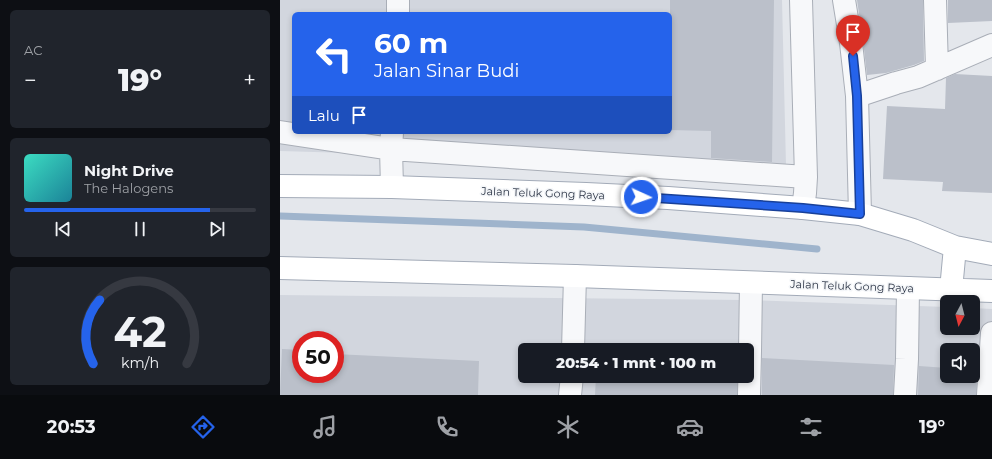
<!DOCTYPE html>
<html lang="id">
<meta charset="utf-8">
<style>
:root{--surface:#171b24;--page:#20242c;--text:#f1f3f6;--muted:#9ea1a6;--line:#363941;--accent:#2563eb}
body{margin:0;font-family:Montserrat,sans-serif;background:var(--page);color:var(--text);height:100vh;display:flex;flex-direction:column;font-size:15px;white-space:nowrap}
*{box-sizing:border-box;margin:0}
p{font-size:13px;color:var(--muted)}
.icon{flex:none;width:22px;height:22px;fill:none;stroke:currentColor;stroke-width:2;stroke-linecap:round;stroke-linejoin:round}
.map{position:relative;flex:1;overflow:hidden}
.drawer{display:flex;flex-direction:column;gap:10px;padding:10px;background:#0d0f14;width:280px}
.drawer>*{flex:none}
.banner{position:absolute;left:12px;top:12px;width:380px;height:122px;border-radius:6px;box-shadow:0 2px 6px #0003;background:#2563eb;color:#fff;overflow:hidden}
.needle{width:26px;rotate:187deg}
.controls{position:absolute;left:660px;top:295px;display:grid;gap:8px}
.controls a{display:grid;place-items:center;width:40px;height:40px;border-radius:6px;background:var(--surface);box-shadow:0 2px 6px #0003;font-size:20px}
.speed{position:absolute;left:12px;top:331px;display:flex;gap:8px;font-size:20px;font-weight:700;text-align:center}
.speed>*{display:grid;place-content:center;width:52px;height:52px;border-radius:50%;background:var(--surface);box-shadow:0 2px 6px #0003;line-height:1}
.speed .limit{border:6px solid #d22;background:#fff;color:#111}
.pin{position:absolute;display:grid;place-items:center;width:34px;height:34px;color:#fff;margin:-41px -17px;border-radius:50% 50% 50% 0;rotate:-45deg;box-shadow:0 0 4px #0007}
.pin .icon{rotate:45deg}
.me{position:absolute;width:44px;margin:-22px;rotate:93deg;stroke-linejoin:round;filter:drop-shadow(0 0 3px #0008)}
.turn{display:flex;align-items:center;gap:14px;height:84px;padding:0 16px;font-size:18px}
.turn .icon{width:52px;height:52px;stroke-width:2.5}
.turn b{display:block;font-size:28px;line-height:34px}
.then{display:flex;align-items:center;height:38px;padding:0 16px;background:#0003;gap:8px;font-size:15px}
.big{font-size:30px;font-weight:800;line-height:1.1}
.drawer .tile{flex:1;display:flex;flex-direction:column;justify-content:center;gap:6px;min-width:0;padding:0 14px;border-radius:6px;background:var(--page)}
.drawer .dial{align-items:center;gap:0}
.dial svg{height:104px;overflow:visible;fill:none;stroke:var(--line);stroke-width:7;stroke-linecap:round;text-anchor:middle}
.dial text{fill:var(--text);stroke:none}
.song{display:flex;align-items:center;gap:12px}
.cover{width:48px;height:48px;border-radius:6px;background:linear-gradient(135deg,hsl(170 70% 55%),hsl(190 70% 35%))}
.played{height:4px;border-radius:2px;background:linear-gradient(90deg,var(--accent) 80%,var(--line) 80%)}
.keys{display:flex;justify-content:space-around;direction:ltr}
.heat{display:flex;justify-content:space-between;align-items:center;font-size:22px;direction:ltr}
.trip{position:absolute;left:238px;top:343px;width:236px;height:40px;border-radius:6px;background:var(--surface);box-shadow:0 2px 6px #0003;font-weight:800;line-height:40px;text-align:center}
.tab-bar{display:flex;height:64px;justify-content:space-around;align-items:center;background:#090b0e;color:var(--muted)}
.tab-bar .icon{width:28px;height:28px}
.tab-bar .selected{color:var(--accent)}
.tab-bar b{font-size:18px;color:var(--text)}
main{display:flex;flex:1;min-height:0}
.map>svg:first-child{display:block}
</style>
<main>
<section class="drawer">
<div class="tile"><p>AC</p>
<div class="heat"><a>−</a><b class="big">19°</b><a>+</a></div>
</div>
<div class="tile">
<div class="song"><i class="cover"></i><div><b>Night Drive</b><p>The Halogens</p></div></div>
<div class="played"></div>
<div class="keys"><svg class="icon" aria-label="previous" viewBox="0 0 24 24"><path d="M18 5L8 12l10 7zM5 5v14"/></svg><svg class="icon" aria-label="pause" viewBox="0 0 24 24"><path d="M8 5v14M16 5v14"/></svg><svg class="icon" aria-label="next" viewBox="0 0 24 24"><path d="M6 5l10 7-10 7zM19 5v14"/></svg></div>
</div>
<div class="tile dial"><svg viewBox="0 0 100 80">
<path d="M14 69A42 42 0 1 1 86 69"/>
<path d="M14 69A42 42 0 0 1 19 20" stroke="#2563eb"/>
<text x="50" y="56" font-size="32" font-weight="700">42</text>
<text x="50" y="72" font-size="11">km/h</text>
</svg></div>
</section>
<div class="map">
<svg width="712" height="395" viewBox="0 0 712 395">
<rect width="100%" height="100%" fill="#e4e7ec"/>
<path fill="#d2d6de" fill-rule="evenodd" d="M 0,0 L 502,0 L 506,166 L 0,151 ZM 14,14 L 390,14 L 390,132 L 14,132 Z
M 0,295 L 464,300 L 667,307 L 667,328 L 693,328 L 693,308 L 712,309 L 712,395 L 0,395 ZM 21,340 L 55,340 L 55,374 L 21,374 ZM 245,350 L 467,350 L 467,376 L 245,376 ZM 667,350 L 693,350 L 693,376 L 667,376 Z"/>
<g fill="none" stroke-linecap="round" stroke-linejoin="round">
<path stroke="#9fb4cc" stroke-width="7" d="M 0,216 L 304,227 L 537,249"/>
</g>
<path fill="#bbc0ca" d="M 390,0 L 494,0 L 492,162 L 431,158 L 431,131 L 390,130 Z
M 577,0 L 643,0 L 644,61 L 634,65 L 606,73 L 587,75 L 583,41 Z
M 668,0 L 712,0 L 712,21 L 668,23 Z
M 675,74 L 712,76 L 712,193 L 662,191 L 663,182 L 603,179 L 607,106 L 665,109 L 666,78 Z
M 2,349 L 21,350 L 21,374 L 55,374 L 55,354 L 199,361 L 198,395 L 0,395 Z
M 482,358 L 614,365 L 613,395 L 482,395 Z
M 639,366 L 667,368 L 667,376 L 693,376 L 693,370 L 697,370 L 696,395 L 638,395 Z
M 316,376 L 457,376 L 457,395 L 315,395 Z"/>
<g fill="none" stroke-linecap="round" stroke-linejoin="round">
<defs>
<path id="minor" d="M 521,0 L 526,177 L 525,193 L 523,208
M 564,0 L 571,43 L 577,96 L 580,214
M 655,0 L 657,69
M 118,14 L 118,0
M 577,96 L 616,83 L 638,77 L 712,45
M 0,132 L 111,149 L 526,177
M 112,132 L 111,149 L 112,187
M 293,350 L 295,276
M 290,395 L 292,376
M 469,395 L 470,351 L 471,283
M 625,395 L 627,359 L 628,288
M 708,395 L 712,333"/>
<path id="major" d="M 0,186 L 112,187 L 306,194 L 388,198 L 523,208 L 580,214 L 633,230 L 675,247 L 712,254
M 0,268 L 295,276 L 712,291
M 671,290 L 675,247"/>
</defs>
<use href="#minor" stroke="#a9aeb7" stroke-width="24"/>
<use href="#major" stroke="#a3abb8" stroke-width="24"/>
<use href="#minor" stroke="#f7f8fa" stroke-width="22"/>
<use href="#major" stroke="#fff" stroke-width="22"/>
</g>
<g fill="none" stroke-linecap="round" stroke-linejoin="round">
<defs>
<path id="route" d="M 361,197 L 523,208 L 580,214 L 577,96 L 573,56"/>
</defs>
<use href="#route" stroke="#184099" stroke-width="10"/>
<use href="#route" stroke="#2563eb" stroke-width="7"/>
</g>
<g text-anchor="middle" stroke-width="3" stroke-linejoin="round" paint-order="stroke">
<g font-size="11" fill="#2b3445" stroke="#f4f6f9">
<text transform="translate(263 193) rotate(2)" y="4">Jalan Teluk Gong Raya</text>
<text transform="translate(572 286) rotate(2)" y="4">Jalan Teluk Gong Raya</text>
</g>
</g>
</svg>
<div class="controls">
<a><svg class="needle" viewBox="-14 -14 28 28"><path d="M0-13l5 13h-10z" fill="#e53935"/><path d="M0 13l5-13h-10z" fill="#9ea1a6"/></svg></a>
<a><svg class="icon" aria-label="sound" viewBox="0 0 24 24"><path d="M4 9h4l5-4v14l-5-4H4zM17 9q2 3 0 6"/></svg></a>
</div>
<div class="speed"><div class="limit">50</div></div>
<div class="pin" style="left:573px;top:56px;background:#d93025"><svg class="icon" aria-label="arrive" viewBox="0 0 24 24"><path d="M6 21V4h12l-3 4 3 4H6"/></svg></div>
<svg class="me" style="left:361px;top:197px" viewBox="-20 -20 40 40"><circle r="17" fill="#2563eb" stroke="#fff" stroke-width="3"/><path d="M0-11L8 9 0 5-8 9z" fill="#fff"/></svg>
<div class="trip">20:54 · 1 mnt · 100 m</div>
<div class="banner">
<div class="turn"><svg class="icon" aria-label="left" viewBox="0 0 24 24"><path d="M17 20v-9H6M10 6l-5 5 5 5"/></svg><div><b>60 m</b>Jalan Sinar Budi</div></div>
<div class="then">Lalu<svg class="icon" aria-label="arrive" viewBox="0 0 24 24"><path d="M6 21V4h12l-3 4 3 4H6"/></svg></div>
</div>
</div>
</main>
<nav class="tab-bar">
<b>20:53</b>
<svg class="icon selected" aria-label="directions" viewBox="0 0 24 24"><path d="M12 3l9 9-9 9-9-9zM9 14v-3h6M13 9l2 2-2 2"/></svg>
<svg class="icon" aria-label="music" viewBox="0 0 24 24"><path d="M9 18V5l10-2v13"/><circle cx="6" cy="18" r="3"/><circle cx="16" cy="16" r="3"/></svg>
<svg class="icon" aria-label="phone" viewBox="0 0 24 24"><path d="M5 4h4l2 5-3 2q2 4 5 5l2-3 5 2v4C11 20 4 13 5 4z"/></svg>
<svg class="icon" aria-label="climate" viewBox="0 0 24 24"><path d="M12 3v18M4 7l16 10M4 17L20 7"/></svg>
<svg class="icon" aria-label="car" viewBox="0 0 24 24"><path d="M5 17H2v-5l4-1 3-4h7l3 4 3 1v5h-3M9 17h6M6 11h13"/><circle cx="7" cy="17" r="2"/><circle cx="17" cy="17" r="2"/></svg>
<svg class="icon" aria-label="filters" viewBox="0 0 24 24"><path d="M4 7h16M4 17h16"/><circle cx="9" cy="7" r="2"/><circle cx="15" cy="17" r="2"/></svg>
<b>19°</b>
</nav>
